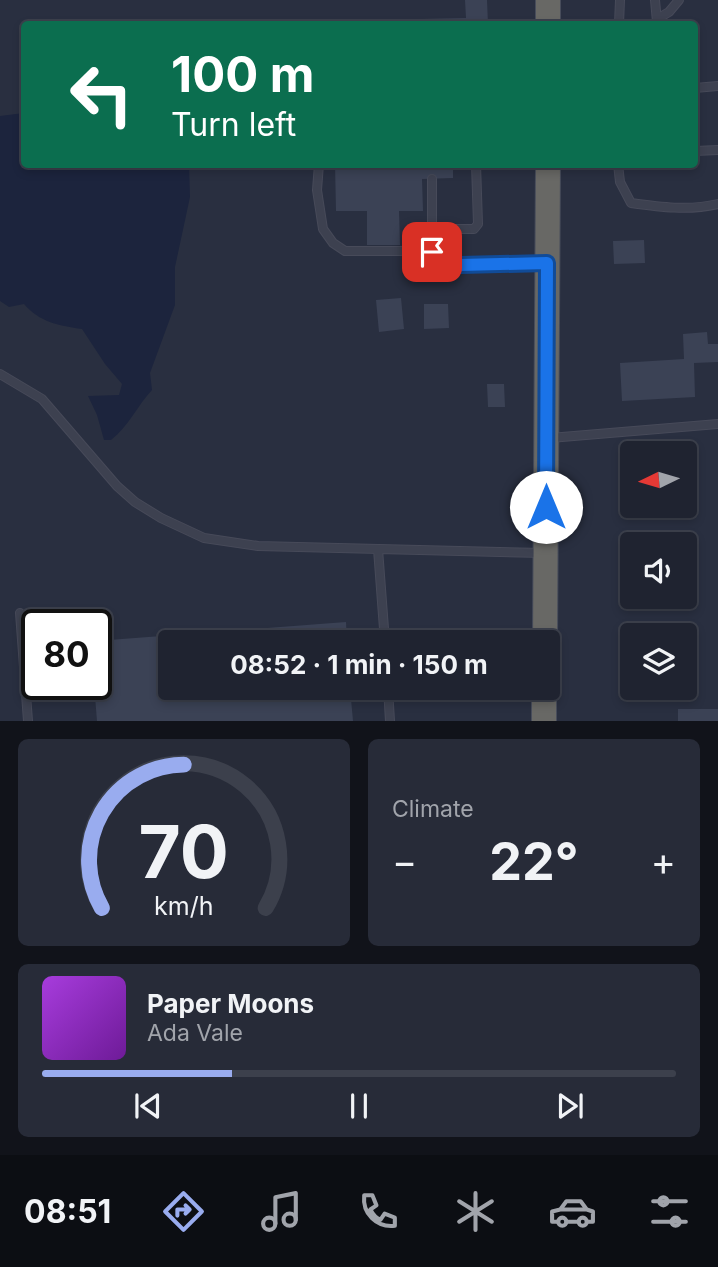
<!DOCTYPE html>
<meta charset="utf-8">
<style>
:root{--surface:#1f2330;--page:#272b38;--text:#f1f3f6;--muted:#a1a4ab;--line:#3c404c;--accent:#99acef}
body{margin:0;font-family:Inter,sans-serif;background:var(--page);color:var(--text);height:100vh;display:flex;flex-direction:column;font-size:26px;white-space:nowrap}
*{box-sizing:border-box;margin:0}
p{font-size:23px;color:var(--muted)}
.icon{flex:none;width:38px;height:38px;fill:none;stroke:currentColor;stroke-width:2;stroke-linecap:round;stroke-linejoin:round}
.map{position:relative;height:721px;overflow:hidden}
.sheet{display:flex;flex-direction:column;gap:18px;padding:18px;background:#11131a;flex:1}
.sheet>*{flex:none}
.hud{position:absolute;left:21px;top:21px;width:677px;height:147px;border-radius:7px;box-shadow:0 4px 10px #0003,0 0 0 2px var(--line);background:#0b6e4f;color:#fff;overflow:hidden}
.needle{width:46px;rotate:265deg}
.fabs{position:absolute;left:620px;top:441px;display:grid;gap:14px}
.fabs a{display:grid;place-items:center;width:77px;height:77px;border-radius:7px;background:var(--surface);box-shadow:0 4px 10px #0003,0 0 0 2px var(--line);font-size:35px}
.speed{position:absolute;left:21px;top:609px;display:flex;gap:14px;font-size:35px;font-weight:700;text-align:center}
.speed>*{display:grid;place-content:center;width:91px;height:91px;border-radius:50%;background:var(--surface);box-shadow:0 4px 10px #0003,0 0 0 2px var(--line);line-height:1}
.speed .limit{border:4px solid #111;border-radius:10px;background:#fff;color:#111}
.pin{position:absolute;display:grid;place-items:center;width:60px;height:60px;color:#fff;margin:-30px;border-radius:14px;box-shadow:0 4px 10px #0006}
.me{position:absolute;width:77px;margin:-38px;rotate:0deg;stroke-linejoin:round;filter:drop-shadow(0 0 5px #0008)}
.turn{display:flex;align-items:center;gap:24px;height:147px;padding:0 35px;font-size:32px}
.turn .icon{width:91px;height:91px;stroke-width:2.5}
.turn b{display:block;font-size:49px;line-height:60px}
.big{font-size:52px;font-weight:700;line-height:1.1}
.sheet .widget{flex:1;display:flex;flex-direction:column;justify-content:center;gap:10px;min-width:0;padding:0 24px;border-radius:10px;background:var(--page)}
.sheet .dial{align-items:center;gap:0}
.dial svg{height:182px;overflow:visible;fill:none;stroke:var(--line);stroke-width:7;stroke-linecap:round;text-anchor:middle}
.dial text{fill:var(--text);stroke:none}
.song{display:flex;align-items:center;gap:21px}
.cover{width:84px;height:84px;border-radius:10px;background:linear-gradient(135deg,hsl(280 70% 55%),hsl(280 70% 35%))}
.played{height:7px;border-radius:4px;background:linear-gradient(90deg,var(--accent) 30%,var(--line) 30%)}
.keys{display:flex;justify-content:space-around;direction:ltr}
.heat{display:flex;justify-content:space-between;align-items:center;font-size:38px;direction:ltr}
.sheet .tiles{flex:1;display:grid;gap:18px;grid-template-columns:1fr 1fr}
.widget:last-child{grid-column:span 2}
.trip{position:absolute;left:158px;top:630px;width:402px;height:70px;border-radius:7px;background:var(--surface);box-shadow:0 4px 10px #0003,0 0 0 2px var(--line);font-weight:700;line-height:70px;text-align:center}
.menu{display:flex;height:112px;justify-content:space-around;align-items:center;background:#0c0e13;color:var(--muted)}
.menu .icon{width:49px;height:49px}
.menu .on{color:var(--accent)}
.menu b{font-size:32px;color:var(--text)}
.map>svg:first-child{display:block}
</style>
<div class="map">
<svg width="718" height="721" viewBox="0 0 718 721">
<rect width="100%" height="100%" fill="#292f40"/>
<path fill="#1c243d" d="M 24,113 L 24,164 L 189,165 L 190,197 L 175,267 L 175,305 L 150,373 L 152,390 C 137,406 129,426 111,440 L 104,440 L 97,415 L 88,396 L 119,395 L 122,384 L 105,364 L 82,329 C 60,326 39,322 24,304 L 9,307 L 0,301 L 0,116 Z"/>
<path fill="#3b4255" d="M 465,0 L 487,0 L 488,24 L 420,24 L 420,19 L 466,18 Z
M 335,164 L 453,164 L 453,178 L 422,179 L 423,211 L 399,211 L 400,245 L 367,245 L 367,211 L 336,211 Z
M 644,240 L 645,263 L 614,264 L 613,241 Z
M 401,298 L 404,329 L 379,332 L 376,300 Z
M 424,304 L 448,304 L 449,328 L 424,329 Z
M 707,332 L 708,344 L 718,344 L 718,362 L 694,363 L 695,397 L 622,401 L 620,363 L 684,359 L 683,334 Z
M 487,384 L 504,384 L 505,407 L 488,407 Z
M 346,622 L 347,642 L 170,642 L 170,688 L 350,688 L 353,721 L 97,721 L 94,684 L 96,684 L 96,641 Z
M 678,709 L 718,709 L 718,721 L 678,721 Z"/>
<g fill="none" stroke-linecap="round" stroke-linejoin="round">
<defs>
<path id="service" d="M 655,0 L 657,22
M 657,19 L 669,12 L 679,0
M 619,24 L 620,0
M 695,88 L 718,86
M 695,151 L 718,150
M 319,164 L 317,190 L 323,229 L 333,243 L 345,251 L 430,251 L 460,265 L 544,263
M 618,164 L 620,182 L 631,203 C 660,207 689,211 718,204
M 432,229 L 474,229 L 478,224 L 476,164
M 432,252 L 432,179
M 0,374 L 42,399 L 117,486 L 135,502 L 161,518 L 204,538 L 258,546 L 543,553
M 550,438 L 718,424
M 378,549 L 385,642
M 20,613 L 28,721
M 388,688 L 390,721"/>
<path id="trunk" d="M 548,0 L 548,24
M 545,642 L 548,164
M 544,721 L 544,688"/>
</defs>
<use href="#service" stroke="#474a59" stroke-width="10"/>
<use href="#trunk" stroke="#474c5a" stroke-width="26"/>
<use href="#service" stroke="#3d4150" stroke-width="8"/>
<use href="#trunk" stroke="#686865" stroke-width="24"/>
</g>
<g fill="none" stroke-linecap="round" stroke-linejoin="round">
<defs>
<path id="route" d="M 432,252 L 460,265 L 547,263 L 546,507"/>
</defs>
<use href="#route" stroke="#114b97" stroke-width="18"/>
<use href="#route" stroke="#1a73e8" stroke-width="12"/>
</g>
</svg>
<div class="fabs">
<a><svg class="needle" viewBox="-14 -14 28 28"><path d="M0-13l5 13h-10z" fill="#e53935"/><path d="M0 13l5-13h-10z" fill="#a1a4ab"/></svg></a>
<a><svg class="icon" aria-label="sound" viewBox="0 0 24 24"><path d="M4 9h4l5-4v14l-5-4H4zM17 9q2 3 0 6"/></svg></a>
<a><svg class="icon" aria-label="layers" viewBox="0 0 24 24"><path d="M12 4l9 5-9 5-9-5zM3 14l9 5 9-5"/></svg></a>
</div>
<div class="speed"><div class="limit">80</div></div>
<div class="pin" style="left:432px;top:252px;background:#d93025"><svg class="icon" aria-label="arrive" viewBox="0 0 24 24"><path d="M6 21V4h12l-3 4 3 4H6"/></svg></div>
<svg class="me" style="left:546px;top:507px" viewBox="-20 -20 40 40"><circle r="19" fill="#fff"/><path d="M0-13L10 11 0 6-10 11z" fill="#1a73e8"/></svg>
<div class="trip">08:52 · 1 min · 150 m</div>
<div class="hud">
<div class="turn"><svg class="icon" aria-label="left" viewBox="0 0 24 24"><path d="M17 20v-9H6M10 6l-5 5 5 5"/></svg><div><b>100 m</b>Turn left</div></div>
</div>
</div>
<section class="sheet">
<div class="tiles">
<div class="widget dial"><svg viewBox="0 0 100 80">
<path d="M14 69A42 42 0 1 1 86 69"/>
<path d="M14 69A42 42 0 0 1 50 6" stroke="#99acef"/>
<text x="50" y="56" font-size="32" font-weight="700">70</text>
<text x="50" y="72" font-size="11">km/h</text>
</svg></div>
<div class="widget"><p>Climate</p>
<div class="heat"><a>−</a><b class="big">22°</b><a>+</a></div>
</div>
<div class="widget">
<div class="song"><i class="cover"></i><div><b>Paper Moons</b><p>Ada Vale</p></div></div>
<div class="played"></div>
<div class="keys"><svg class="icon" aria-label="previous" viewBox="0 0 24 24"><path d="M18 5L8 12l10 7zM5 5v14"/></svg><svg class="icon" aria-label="pause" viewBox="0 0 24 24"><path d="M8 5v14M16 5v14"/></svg><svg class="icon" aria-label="next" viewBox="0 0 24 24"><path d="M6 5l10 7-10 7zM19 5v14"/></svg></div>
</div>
</div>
</section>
<nav class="menu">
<b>08:51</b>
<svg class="icon on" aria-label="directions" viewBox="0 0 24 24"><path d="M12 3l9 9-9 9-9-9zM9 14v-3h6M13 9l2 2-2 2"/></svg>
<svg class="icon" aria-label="music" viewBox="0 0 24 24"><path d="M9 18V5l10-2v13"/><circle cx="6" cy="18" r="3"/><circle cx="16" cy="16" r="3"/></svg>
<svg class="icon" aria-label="phone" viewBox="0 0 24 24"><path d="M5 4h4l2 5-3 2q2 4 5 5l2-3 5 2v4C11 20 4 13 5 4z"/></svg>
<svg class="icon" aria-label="climate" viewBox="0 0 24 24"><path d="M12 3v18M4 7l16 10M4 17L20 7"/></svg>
<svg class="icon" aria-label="car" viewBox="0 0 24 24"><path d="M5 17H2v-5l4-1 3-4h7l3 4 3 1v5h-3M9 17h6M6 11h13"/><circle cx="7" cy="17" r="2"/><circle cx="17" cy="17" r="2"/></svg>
<svg class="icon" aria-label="filters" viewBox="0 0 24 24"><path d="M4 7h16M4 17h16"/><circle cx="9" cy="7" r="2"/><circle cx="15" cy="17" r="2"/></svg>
</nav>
